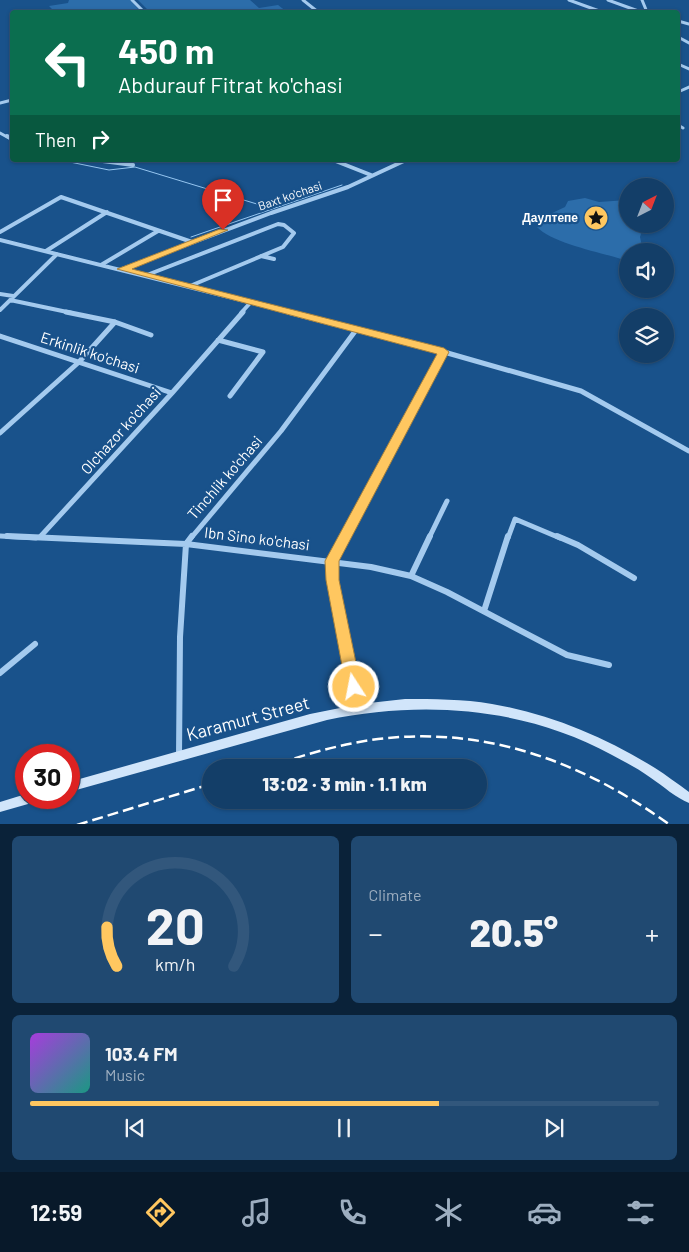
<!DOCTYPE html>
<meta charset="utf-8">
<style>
:root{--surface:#133e68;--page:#204971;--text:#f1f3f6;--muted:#9daec0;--line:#32577c;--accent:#ffc760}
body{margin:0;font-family:Barlow,sans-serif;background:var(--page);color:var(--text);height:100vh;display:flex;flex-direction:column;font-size:19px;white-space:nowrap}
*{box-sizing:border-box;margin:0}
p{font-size:16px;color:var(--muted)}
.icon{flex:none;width:28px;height:28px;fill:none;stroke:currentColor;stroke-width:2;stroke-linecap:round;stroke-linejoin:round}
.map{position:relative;height:824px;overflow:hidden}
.details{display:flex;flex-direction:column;gap:12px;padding:12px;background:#0a2239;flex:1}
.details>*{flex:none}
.top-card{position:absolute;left:10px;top:10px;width:670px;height:152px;border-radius:5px;box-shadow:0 1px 4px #0004,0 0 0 1px var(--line);background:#0b6e4f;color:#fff;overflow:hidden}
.needle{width:32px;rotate:42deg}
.buttons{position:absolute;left:619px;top:178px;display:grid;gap:10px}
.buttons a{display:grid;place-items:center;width:55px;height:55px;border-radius:50%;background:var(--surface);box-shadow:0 1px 4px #0004,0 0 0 1px var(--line);font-size:25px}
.speed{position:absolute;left:15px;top:744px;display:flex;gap:10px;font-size:25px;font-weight:700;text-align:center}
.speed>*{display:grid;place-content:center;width:65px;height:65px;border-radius:50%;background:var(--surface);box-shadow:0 1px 4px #0004,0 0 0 1px var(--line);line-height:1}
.speed .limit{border:8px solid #d22;background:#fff;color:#111}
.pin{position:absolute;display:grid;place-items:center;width:42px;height:42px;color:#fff;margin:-51px -21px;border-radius:50% 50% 50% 0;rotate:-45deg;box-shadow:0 0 5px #0007}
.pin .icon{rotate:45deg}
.me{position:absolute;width:55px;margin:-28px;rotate:349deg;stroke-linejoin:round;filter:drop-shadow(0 0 4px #0008)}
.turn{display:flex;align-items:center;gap:18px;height:105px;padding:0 25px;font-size:22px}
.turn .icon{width:65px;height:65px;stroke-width:2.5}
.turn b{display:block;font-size:35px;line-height:42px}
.then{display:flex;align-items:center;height:48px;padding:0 25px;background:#0003;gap:10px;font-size:19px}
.big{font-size:38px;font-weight:800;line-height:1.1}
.details .card{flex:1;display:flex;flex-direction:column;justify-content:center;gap:8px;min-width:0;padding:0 18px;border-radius:8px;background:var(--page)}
.details .dial{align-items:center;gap:0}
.dial svg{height:130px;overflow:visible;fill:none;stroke:var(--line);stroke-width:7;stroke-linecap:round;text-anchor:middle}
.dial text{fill:var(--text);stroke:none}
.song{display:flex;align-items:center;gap:15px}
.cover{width:60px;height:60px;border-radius:8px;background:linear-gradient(135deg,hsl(280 70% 55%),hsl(170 70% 35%))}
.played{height:5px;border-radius:2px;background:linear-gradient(90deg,var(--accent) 65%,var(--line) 65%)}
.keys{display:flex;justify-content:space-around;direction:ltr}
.heat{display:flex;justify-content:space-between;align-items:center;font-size:28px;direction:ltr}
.details .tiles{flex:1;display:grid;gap:12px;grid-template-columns:1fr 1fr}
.card:last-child{grid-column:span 2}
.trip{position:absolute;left:202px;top:759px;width:285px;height:50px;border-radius:25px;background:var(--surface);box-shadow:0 1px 4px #0004,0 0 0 1px var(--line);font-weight:800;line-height:50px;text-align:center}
.tabs{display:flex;height:80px;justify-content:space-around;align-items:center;background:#08192a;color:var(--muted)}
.tabs .icon{width:35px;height:35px}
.tabs .on{color:var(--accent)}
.tabs b{font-size:22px;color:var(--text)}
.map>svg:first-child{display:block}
</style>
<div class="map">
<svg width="689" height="825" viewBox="0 0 689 825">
<rect width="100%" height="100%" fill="#19528b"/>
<path fill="#2c6daa" d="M 69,0 L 130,0 L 141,12 L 55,12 L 49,6 L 68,3 Z
M 138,0 L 250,0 L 259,8 L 278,5 L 287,12 L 150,12 Z
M 585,198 L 599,202 L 627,200 L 628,224 L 644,224 L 640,237 L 643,251 L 628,251 L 627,260 L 621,259 C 599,252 552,243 537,227 L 548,215 L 565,207 L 568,201 Z"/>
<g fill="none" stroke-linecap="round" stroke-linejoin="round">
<path stroke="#96c6f0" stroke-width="1" d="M 60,160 L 109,170 L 135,167 L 270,208
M 191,237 L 342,185"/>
<path stroke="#a4caee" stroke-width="3" d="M 132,0 L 144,12
M 303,0 L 318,12
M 569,0 L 602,12
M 608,0 L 641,12
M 642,0 L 647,12
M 678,21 L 689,24
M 678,37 L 689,43
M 678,64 L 689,69
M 678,92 L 689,87
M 0,103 L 12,100
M 678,125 L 683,128
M 0,133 L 9,138"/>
<path stroke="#a4caee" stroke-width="4" d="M 7,136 L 12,139
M 95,160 L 133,165
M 333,160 L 371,175
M 0,232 L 61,197 L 192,242
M 0,240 L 293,313
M 46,251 L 107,212
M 261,256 L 274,259
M 101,265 L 158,231
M 122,269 L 271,213 L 348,187 L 406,160
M 147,275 L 278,224 L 284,225 L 294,233 L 283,247 L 190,286
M 0,294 L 13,296
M 10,300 L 72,313
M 0,310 L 57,254
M 241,313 L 251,302"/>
<path stroke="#a4caee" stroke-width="5" d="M 66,312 L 115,322 L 151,335
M 288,312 L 444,352 L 581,391 L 689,451
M 0,336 L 172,393
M 218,340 L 263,352 L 230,396
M 0,433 L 79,362 L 115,322
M 0,536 L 36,538
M 40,537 L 172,393 L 243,312
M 191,538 L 281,431 L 356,330
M 345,538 L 444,352
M 429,538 L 447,501
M 508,538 L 515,519 L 560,538"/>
<path stroke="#a4caee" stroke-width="6" d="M 7,536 L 186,544 L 371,567 L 411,576 L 447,592 L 567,655 L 609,665
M 345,536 L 332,561 L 332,580 L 354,687
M 557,536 L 578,545 L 634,578
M 411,576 L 430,536
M 484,611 L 508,536
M 0,673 L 35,644
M 179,756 L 180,637 L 186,544 L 192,536"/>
<path fill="#d1e5fa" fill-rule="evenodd" d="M 405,699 C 434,699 463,699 492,704 C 550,714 605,737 655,768 C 666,775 678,784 689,792 L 689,803 C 676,798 663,786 651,778 C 639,769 625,762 612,755 C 524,707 423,700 327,720 L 69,792 L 69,782 L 310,714 L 360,704 Z
M 26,794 L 26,798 L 36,798 L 35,802 L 0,812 L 0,802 Z"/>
<path stroke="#fff" stroke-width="2.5" stroke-dasharray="11 5" stroke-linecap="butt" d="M 264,768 C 301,756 339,744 378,739 C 487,726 583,762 670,825
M 77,825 L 211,784"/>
</g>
<path fill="#ffc760" stroke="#a6813e" d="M 220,229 L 228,230 L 132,269 L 444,348 L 449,352 L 339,561 L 339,580 L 361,687 L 359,692 L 354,695 L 349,692 L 346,687 L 326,580 L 325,561 L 437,354 L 117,269 Z"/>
<defs>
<symbol id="sight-disc" viewBox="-11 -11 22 22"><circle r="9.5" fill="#ffc760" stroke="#19528b"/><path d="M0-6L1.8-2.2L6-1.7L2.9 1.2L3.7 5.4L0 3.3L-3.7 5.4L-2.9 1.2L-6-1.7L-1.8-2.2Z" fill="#111"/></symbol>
</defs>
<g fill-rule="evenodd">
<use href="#sight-disc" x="582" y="204" width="28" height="28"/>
</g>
<g text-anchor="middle" stroke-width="4.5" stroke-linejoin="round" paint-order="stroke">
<g font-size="12" fill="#fff" stroke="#19528b">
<text transform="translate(290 196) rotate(-19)" y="4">Baxt ko'chasi</text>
</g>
<g font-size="12" font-weight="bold" fill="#fff" stroke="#19528b" text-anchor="end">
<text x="578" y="222">Даултепе</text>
</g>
<g font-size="15" fill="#fff" stroke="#19528b">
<text transform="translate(90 353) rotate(18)" y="5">Erkinlik ko'chasi</text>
<text transform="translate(121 431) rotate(-48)" y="5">Olchazor ko'chasi</text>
<text transform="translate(225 478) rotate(-49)" y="5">Tinchlik ko'chasi</text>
<text transform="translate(257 539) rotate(7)" y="5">Ibn Sino ko'chasi</text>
</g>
<g font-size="18" fill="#fff" stroke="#19528b">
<text transform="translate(248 719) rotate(-15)" y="6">Karamurt Street</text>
</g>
</g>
</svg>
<div class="buttons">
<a><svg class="needle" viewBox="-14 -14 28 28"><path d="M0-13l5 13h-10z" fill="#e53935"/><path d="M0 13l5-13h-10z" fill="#9daec0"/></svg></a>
<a><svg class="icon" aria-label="sound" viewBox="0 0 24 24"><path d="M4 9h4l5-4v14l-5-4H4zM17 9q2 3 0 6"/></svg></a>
<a><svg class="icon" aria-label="layers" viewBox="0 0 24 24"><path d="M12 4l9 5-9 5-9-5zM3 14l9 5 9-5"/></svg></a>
</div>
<div class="speed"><div class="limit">30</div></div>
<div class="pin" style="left:223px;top:230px;background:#d93025"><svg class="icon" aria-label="arrive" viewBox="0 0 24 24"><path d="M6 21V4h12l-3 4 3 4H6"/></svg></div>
<svg class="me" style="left:354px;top:687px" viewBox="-20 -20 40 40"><circle r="17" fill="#ffc760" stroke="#fff" stroke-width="3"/><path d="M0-11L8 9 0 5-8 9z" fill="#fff"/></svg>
<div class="trip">13:02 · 3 min · 1.1 km</div>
<div class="top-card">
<div class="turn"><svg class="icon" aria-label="left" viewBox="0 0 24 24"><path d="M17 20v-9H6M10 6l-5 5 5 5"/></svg><div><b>450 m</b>Abdurauf Fitrat ko'chasi</div></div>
<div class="then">Then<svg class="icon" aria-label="right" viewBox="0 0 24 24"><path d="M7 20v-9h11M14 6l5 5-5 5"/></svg></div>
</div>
</div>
<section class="details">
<div class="tiles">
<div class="card dial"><svg viewBox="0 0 100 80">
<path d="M14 69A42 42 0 1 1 86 69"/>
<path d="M14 69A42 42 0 0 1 8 45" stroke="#ffc760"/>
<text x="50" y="56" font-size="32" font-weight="700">20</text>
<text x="50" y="72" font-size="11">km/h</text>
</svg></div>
<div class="card"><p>Climate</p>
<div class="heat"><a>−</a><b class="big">20.5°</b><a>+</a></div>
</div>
<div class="card">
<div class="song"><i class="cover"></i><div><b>103.4 FM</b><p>Music</p></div></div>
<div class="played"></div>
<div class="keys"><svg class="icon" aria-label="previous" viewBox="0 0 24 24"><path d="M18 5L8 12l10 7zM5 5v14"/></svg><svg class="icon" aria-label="pause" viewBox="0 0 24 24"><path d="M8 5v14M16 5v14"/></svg><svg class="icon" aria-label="next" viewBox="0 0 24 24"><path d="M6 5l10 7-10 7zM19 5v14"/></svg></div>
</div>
</div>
</section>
<nav class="tabs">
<b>12:59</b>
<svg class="icon on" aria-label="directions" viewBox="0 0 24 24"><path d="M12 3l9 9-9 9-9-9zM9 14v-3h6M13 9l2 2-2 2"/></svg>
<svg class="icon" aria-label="music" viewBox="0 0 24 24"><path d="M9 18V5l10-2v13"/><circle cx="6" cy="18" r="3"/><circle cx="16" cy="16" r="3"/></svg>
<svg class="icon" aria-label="phone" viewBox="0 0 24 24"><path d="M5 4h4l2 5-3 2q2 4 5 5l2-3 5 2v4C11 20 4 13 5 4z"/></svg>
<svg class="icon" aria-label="climate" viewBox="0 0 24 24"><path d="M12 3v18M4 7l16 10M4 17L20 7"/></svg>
<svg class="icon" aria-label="car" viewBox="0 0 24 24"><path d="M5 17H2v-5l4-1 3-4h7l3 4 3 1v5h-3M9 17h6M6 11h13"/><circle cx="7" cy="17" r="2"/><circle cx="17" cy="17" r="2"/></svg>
<svg class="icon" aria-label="filters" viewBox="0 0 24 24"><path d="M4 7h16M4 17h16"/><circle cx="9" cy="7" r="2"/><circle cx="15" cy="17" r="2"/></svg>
</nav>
